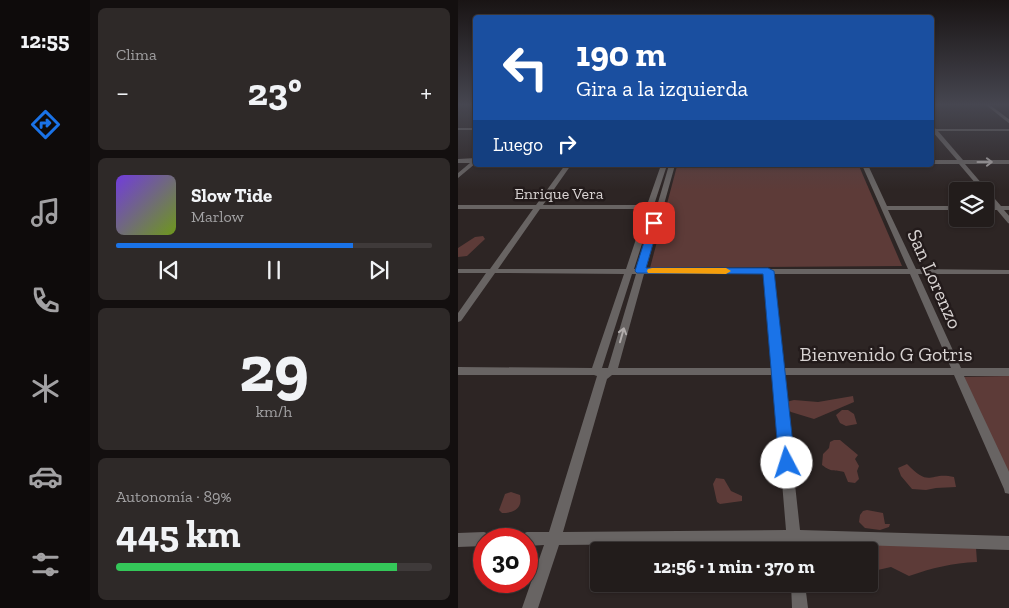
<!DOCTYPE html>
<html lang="es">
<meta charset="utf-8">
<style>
:root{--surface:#221c1b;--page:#2e2928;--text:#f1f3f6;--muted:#a2a1a3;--line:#3f3a3a;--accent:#1a73e8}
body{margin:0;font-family:"Zilla Slab",serif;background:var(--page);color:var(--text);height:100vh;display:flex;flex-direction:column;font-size:19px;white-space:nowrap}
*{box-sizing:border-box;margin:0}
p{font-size:16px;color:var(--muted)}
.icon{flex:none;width:28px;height:28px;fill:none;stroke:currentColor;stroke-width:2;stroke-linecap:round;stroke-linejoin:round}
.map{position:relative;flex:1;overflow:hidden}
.drawer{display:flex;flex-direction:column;gap:8px;padding:8px;background:#130f0f;width:368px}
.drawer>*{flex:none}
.guide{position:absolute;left:15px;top:15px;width:461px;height:152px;border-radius:5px;box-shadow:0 1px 4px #0004,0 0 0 1px var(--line);background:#1a4fa0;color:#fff;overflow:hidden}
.buttons{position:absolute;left:491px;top:182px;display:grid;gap:10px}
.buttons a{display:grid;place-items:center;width:45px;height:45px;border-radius:5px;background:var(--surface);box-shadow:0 1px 4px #0004,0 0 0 1px var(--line);font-size:25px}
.speed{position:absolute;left:15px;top:528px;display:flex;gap:10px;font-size:25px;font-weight:700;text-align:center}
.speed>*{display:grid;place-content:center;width:65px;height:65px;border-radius:50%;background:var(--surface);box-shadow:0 1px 4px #0004,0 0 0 1px var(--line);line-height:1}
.speed .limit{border:8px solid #d22;background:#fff;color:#111}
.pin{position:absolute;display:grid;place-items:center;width:42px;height:42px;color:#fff;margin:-21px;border-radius:10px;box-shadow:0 2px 8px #0006}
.me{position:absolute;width:55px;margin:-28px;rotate:355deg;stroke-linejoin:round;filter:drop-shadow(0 0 4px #0008)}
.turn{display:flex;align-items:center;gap:18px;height:105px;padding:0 20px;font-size:22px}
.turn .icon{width:65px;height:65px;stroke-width:2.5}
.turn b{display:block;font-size:35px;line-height:42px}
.then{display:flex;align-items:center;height:48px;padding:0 20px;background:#0003;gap:10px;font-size:19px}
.big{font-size:38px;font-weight:700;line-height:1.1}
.drawer .widget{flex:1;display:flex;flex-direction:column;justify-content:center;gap:8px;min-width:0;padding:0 18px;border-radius:8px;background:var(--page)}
.drawer .dial{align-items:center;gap:0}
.dial b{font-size:65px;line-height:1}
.song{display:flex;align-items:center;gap:15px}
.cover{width:60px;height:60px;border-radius:8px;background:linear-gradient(135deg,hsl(260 70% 55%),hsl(80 70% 35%))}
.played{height:5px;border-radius:2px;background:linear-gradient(90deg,var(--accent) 75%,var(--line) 75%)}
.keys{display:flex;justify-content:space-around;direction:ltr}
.heat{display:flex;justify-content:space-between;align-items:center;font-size:28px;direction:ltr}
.charge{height:8px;border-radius:4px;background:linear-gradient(90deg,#34c759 89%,var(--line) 0)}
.trip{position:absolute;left:132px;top:542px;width:288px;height:50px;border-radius:5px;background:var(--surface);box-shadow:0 1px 4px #0004,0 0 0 1px var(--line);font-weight:700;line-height:50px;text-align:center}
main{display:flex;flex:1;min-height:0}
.tab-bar{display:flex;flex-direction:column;width:90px;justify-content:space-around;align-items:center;background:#0e0b0b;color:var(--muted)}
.tab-bar .icon{width:35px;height:35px}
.tab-bar .active{color:var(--accent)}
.tab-bar b{font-size:22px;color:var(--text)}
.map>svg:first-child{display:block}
</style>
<main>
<nav class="tab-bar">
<b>12:55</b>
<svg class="icon active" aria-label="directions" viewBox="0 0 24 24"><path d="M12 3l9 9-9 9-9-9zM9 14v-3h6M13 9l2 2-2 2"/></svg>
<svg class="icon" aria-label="music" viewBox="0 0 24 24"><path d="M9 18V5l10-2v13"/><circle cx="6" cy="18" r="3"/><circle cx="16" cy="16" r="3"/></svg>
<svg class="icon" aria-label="phone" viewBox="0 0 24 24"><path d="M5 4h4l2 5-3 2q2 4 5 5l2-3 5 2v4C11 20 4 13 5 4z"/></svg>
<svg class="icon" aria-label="climate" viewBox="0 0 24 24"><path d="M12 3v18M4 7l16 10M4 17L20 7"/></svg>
<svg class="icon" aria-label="car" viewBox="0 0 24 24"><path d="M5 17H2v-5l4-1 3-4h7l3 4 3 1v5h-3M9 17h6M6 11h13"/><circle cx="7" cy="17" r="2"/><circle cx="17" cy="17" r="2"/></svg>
<svg class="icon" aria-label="filters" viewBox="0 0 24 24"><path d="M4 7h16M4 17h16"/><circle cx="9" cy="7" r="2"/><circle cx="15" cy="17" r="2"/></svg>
</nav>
<section class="drawer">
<div class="widget"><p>Clima</p>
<div class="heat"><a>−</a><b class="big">23°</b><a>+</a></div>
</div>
<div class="widget">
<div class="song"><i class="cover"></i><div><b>Slow Tide</b><p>Marlow</p></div></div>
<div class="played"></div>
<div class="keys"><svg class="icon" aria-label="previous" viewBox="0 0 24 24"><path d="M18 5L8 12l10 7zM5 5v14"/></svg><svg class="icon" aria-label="pause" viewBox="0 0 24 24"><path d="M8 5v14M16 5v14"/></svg><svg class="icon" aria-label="next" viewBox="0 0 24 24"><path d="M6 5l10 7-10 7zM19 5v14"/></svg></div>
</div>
<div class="widget dial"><b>29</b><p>km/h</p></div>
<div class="widget"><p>Autonomía · 89%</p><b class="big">445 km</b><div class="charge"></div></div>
</section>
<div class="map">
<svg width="552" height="608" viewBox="0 0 552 608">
<rect width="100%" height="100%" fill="#2d2524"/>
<path fill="#5d3b38" d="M 219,166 L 401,166 L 444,266 L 192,268 Z
M 17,237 L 25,236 L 27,239 L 9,256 L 0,257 L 0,248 Z
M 551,376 L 551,481 L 503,377 Z
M 395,396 L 396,402 L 356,419 L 333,412 L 327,407 L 328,402 L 336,400 L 360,402 Z
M 384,410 L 390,410 L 396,414 L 399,424 L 388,426 L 382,423 L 378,415 Z
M 376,440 L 382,440 L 400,455 L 397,459 L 401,466 L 399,471 L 401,479 L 397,483 L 390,482 L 386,472 C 376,469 374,473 364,465 L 365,454 L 371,448 L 372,442 Z
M 449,464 C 473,489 471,471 496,477 L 498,487 L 478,488 L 468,490 L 454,489 L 443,476 L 440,468 Z
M 258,478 L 266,479 L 273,491 L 284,496 L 284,501 L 262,504 L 259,502 L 255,484 Z
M 53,492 L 62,495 C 65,509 55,513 44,513 L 41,510 L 47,494 Z
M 409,510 L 425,513 L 427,524 L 432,524 L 431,527 L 422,530 L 407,528 L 401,522 L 402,515 L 405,511 Z
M 363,539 L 518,548 L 519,562 C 494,563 474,568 451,576 L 433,567 L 411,572 L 411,551 L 354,551 L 353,548 Z"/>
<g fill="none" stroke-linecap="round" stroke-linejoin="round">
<path fill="#686463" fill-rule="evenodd" d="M 528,105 L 532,105 L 552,120 L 552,124 Z
M 474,126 L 478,129 L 552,129 L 552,131 L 480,131 L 505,160 L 552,160 L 552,164 L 507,164 L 543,206 L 552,206 L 552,210 L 546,210 L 552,217 L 552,224 L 550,223 L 539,210 L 528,210 L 528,206 L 536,206 L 528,196 L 528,191 L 524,191 L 501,164 L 474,164 L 474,160 L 499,160 L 474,131 Z
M 0,128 L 18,128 L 18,130 L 0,130 Z
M 18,158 L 18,163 L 0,178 L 0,173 L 12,163 L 0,163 L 0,159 Z
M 107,165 L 113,165 L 85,205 L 189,205 L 203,165 L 209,165 L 196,205 L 199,206 L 211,165 L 217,165 L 188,269 L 450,269 L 404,165 L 410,165 L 429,206 L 500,206 L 500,210 L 430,210 L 458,269 L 552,270 L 552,274 L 460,274 L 503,368 L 552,368 L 552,376 L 506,376 L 552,474 L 552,494 L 547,493 L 546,489 L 496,375 L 325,375 L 342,530 L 552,536 L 552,550 L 343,543 L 344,551 L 330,551 L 329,543 L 101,545 L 80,608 L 64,608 L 86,545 L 69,546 L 69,539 L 62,539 L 64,534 L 69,532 L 91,532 L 139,376 L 136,375 L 0,375 L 0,367 L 134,368 L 166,274 L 37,273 L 3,321 L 0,322 L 0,313 L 28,273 L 0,273 L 0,269 L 32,269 L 75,209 L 0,209 L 0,205 L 78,205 ZM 82,209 L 188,209 L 168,269 L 40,269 ZM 195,209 L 198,209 L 180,269 L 176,269 ZM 174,274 L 178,274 L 150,368 L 144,368 ZM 186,274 L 306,274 L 314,368 L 160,368 ZM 314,274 L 452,274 L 493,368 L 324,368 ZM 154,375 L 315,375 L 328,530 L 105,532 L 149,379 Z
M 26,532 L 31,534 L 33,539 L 26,539 L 26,546 L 0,547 L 0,533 Z
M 333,584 L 347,584 L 350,608 L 334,608 Z"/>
</g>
<defs><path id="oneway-shaft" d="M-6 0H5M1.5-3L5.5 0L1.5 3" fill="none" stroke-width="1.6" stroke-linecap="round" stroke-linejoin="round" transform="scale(1.25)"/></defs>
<g stroke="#b1acab">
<use href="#oneway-shaft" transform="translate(527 162)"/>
<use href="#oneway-shaft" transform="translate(164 335) rotate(-74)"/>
</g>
<linearGradient id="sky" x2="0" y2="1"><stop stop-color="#191414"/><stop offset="0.55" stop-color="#464650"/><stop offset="1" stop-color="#464650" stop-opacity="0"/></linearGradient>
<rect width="552" height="190" fill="url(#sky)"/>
<path fill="#1a73e8" stroke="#114b97" d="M 196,220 L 201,223 L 188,268 L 310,268 L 316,271 L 337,463 L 335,467 L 329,469 L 323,467 L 321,463 L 305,274 L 179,273 L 177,271 L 192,223 Z"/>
<path fill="#f59e0b" d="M 194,268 L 268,268 L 273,271 L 268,274 L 190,273 L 189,271 L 190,269 Z"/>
<g text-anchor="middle" stroke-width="5" stroke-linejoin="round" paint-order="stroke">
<g font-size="16" fill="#d8d3d2" stroke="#231b1b">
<text x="101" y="199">Enrique Vera</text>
</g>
<g font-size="20" fill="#d8d3d2" stroke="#231b1b">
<text transform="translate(477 279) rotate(66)" y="7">San Lorenzo</text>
<text x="428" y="361">Bienvenido G Gotris</text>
</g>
</g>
</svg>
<div class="buttons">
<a><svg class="icon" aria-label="layers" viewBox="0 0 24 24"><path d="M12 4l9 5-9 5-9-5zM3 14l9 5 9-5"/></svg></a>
</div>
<div class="speed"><div class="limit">30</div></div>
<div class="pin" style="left:196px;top:223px;background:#d93025"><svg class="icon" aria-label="arrive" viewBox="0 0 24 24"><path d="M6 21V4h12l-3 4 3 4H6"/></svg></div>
<svg class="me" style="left:329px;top:463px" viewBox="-20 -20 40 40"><circle r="19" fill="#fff"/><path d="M0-13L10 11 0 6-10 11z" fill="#1a73e8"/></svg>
<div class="trip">12:56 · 1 min · 370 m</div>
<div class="guide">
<div class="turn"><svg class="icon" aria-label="left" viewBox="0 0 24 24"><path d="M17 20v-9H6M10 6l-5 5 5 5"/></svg><div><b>190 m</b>Gira a la izquierda</div></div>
<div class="then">Luego<svg class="icon" aria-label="right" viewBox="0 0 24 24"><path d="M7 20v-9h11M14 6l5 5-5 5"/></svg></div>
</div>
</div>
</main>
